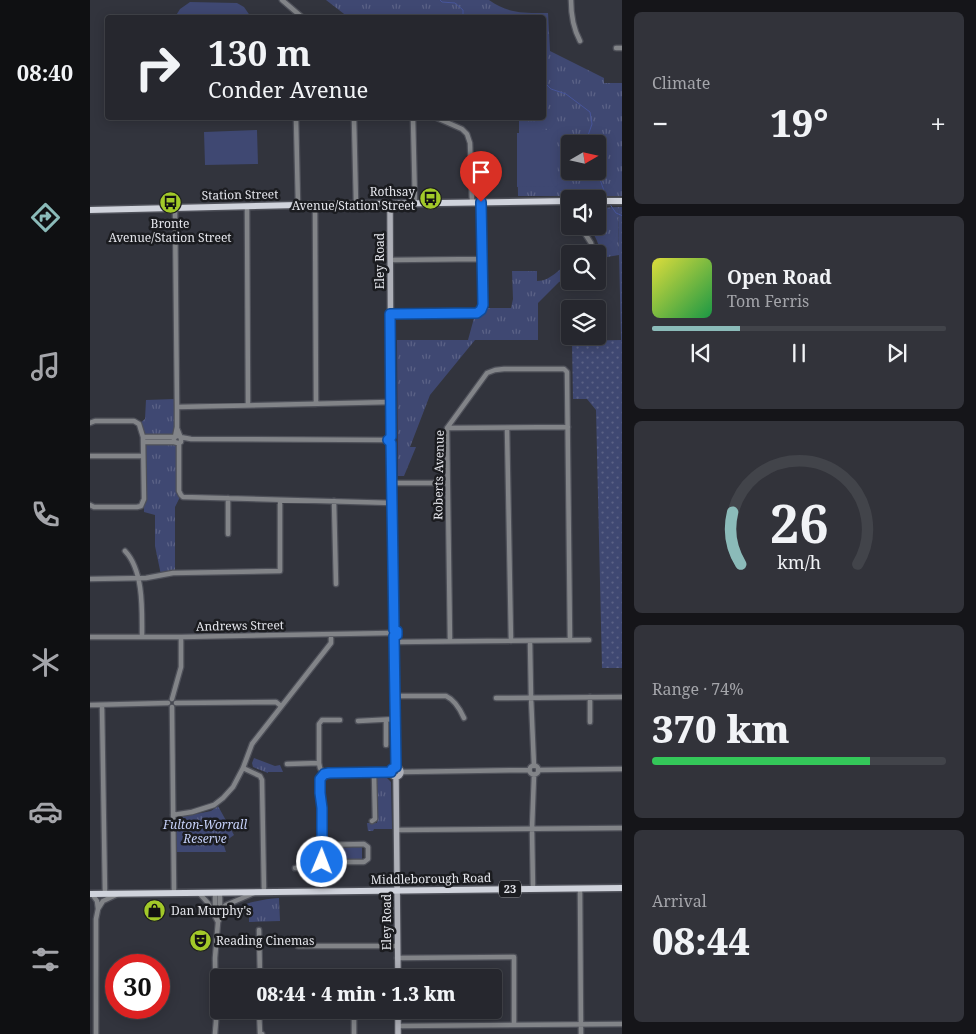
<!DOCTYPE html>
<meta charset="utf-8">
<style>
:root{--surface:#26272e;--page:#32333a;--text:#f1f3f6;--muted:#a4a5aa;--line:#42444a;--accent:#8bbbb9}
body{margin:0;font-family:"Noto Serif",serif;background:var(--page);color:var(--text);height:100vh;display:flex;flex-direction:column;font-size:19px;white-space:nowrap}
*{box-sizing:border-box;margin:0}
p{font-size:16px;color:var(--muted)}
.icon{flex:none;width:28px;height:28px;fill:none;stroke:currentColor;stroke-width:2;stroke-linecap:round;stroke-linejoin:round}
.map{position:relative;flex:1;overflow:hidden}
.panel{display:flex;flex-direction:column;gap:12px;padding:12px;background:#151519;width:354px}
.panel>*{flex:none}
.top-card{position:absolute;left:15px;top:15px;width:441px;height:105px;border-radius:5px;box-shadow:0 2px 12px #0003,0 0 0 1px var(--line);background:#26272e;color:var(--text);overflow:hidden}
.needle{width:32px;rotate:81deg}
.controls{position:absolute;left:471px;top:135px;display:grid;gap:10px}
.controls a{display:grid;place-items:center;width:45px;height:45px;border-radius:5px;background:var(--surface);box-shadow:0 2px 12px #0003,0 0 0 1px var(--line);font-size:25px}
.speed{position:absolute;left:15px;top:954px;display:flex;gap:10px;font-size:25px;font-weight:700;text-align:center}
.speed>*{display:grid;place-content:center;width:65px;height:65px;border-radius:50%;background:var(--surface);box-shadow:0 2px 12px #0003,0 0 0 1px var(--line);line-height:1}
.speed .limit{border:8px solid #d22;background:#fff;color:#111}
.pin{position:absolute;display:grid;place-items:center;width:42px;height:42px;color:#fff;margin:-51px -21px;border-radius:50% 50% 50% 0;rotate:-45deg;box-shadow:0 0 5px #0007}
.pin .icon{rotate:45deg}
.me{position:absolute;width:55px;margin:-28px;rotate:1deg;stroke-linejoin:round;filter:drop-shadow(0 0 4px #0008)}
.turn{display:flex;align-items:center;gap:18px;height:105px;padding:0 20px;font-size:22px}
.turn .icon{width:65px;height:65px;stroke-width:2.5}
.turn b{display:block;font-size:35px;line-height:42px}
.big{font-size:38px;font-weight:800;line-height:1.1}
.panel .tile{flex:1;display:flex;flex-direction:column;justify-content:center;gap:8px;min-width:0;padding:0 18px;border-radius:8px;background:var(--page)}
.panel .dial{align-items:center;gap:0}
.dial svg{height:130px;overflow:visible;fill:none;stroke:var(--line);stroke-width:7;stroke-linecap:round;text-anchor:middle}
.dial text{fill:var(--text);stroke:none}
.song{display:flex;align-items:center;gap:15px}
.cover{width:60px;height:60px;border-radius:8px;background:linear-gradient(135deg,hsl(60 70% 55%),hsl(140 70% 35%))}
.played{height:5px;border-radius:2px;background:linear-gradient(90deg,var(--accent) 30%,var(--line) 30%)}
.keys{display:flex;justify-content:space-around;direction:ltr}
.heat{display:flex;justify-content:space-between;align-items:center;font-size:28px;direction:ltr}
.charge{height:8px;border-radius:4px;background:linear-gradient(90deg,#34c759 74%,var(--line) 0)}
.trip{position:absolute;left:120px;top:969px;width:292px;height:50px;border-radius:5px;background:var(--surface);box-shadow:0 2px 12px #0003,0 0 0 1px var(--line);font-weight:800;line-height:50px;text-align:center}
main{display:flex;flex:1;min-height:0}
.tabs{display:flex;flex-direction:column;width:90px;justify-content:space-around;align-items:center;background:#0f1012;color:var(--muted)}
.tabs .icon{width:35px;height:35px}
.tabs .on{color:var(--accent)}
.tabs b{font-size:22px;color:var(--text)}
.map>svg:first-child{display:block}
</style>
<main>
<nav class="tabs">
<b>08:40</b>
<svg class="icon on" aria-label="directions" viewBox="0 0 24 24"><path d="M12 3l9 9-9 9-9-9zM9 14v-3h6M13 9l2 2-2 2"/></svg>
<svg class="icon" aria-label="music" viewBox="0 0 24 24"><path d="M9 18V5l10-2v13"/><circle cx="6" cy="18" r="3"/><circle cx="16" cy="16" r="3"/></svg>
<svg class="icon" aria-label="phone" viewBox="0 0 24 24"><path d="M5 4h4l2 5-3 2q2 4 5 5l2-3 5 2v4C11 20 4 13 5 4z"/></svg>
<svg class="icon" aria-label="climate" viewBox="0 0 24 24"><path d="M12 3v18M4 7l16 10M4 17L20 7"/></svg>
<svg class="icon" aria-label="car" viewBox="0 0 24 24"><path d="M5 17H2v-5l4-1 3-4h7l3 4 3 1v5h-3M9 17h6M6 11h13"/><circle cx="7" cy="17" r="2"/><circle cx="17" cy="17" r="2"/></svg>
<svg class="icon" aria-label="filters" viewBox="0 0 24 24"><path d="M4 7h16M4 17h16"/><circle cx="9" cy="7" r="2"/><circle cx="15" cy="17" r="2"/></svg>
</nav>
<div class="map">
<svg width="533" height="1034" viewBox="0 0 533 1034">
<defs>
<pattern id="grass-dots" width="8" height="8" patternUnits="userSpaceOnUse" patternTransform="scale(1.25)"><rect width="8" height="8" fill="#3f4872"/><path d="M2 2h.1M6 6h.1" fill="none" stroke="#5b6286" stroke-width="1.8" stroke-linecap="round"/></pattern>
<pattern id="park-tufts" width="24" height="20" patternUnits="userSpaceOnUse" patternTransform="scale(1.25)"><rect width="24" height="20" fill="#3f4872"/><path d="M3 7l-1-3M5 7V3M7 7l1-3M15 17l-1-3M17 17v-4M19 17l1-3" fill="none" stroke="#5b6286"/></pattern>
</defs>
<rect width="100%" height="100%" fill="#32343d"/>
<path fill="url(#grass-dots)" d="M 528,207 L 532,207 L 532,668 L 512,668 L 506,410 L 497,399 L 483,399 L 482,341 L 531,340 Z"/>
<path fill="url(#park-tufts)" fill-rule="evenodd" d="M 236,0 L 399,0 C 418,14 436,13 458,13 L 460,51 L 514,78 L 514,83 L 532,83 L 532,196 L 428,196 L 427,133 L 429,133 L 429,119 L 426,118 L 454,118 L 454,18 L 258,17 ZM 480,144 L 508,144 L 508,171 L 480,171 Z
M 528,207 L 529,255 L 511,258 C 510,246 506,236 498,226 L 508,226 L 508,208 Z
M 480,263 L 480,278 L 469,282 L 448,303 L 448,340 L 385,340 L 340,395 L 320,447 L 326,447 L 314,476 L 308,476 L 307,340 L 378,340 L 384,318 L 392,314 L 398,308 L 421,308 L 423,299 L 422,271 L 447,271 L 447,281 C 462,281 468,268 480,263 Z
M 85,399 L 85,443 L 89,457 L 91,495 L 85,507 L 85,573 L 71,575 L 65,546 L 65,515 L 54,512 L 53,437 L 49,424 L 55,419 L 56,400 Z
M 164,758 L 185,766 L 190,765 L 193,772 L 178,772 L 178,773 L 163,767 L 162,763 Z
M 287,777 L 296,777 L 301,782 L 302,829 L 284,829 L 283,831 L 278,831 L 277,823 L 287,823 Z
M 128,806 L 144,835 L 133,843 L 136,852 L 86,852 L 86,818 L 121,811 Z
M 236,847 L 272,847 L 272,860 L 235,860 Z
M 189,898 L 190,921 L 159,922 L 159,910 L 146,910 L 145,908 C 159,902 174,899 189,898 Z"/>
<path fill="#3f4872" d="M 100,2 L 147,3 L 154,7 L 161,17 L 85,17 L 90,9 Z
M 167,130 L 168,164 L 115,165 L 114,132 Z
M 429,130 L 467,130 L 468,186 L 427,187 L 427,133 L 429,133 Z"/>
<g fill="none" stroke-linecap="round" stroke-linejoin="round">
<path stroke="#47559a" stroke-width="1" d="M 350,0 L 352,2 L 365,3 L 373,10 L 373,18
M 457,85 L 461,89 L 476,94 L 500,112 L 502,124 L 495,144
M 507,171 L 517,199
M 519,203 L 526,213 L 533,216"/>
<defs>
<path id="street" d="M 192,0 L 213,18
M 481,0 C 481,15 483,28 490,41
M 526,48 L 533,48
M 206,118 L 208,205
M 264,118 L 266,204
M 323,118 L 325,203
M 347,118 L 372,129 L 377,134 L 380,143 L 382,202
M 225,205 L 226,404
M 157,206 L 158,405
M 490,226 L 501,243 L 503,254
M 300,260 L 392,259
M 300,314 L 387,313 L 391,310 L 393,305 L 391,202
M 87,407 L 301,402
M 0,423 L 5,421 L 44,421 L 49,424 L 53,437 L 54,499 L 51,506 L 47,507 L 4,507 L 0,505
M 357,428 L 478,427
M 417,428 L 421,641
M 87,436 L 84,437 L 84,442 L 88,443 L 91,442 L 91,438 L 87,428
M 53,437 L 84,437
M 85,437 L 87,427 L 87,407 L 85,208
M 90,437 L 101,439 L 298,440
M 53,442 L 84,442
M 89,443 L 89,491 L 91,495 L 93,497 L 303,503
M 0,456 L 53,456
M 302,483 L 357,483
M 244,501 L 246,584
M 138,534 L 138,498
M 35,551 C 54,571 52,611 52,637
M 0,579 L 56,578 L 83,573 L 190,571 L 190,500
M 0,637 L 91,637 L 301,633
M 360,641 L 357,428 L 397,373 L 405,370 L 414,369 L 474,369 L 477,372 L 480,640
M 440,641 L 441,697 L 444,766
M 304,642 L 499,640
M 305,696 L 356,696 C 365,700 370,709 374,718
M 500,697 L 500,722
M 406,698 L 533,697
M 82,699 L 91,667 L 91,637
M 86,703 L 186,702 L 191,706
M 0,705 L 78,703
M 12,705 L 15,894
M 82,707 L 84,893
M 296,720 L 296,745
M 268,721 L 306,719
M 197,764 L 229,763
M439.5 770a4.5 4.5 0 1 1 9 0a4.5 4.5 0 1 1-9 0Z
M 153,768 L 170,776 L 172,780 L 174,892
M 448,770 L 533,769
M 311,772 L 439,770
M 234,775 L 230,768 L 229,763 L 229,724 L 232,720 L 250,720
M 234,775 L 239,773 L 301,772
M 83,815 L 102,812 L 124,805 L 133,798 L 143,787 L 153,768 L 162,744 L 241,643 L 241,635
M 282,821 L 285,819 L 284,772
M 307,830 L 533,828
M 232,845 L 232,862 L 274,862 L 278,859 L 278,847 L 274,844 L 232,845 L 232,808 L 230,793 L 230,779 L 234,775
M 205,868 L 229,867 L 232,862
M 443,889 L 442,829 L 444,775
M 490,889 L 491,1034
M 109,893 L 118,903 L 128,922
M 125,893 L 125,913
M 2,894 L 7,901 L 8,909
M 130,910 L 136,905 L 164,893
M 169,930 L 170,978
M 208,946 L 307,946
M 307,958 L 424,957 L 424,1025
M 265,974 L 265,978
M 169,1010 L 170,1033 L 172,1034
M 264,1010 L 264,1034
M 308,1026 L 533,1024
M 6,1034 L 6,919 L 8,909 L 13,901 L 28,894
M 125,1034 L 126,1021 L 125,958 L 128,922 L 130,918 L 130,893"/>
<path id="secondary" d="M 300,204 L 301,437
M 301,443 L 304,630
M301 633a3 3 0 1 1 6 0a3 3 0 1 1-6 0Z
M 304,636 L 306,767
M301 772a5 5 0 1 1 10 0a5 5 0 1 1-10 0Z
M 306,777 L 308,978
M 308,1010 L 308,1034"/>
<path id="primary" d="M 508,201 L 533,201
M 0,210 L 208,205 L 480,201
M 0,894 L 533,888"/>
</defs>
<use href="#street" stroke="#4e5059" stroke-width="7"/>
<use href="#secondary" stroke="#4e5059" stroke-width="8"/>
<use href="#primary" stroke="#4e5059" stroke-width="9"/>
<use href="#street" stroke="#828488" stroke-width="4.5"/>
<use href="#secondary" stroke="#aeb0b8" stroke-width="5.5"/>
<use href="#primary" stroke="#d0d3dc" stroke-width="6"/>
</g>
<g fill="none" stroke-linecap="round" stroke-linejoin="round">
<defs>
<path id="route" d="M 232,862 L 232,808 L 230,793 L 230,779 L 234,774 L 239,773 L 301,772 L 302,769 L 306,767 L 304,636 L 307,635 L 307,631 L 304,630 L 301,443 L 298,440 L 301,437 L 300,314 L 387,313 L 391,310 L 393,305 L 391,202"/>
</defs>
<use href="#route" stroke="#114b97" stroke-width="12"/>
<use href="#route" stroke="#1a73e8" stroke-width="9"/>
</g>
<defs>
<symbol id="bus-disc" viewBox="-11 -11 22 22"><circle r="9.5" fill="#a2c929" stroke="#1b1c20"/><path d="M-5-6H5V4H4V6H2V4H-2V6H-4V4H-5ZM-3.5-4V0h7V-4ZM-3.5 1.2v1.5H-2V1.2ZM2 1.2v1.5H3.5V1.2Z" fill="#111"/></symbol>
<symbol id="shop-disc" viewBox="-11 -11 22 22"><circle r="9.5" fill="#a2c929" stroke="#1b1c20"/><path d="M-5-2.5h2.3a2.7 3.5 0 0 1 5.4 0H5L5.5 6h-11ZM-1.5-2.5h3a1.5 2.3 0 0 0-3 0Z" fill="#111"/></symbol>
<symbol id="theatre-disc" viewBox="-11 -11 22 22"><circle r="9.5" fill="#a2c929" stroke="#1b1c20"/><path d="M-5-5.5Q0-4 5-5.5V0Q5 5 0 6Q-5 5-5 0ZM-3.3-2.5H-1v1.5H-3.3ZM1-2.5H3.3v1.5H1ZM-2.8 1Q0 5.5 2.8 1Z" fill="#111"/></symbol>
</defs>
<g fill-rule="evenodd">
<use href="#bus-disc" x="328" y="186" width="25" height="25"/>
<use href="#bus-disc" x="68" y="190" width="25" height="25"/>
<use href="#shop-disc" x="52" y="898" width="25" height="25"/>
<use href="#theatre-disc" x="98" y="928" width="25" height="25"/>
</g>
<g text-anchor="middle" stroke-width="5" stroke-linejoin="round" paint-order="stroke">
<rect fill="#1b1c20" stroke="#a8a9ae" stroke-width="1" x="409" y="880.5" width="22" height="17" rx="4"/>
<g font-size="11" font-weight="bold" fill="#e4e5eb">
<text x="420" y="893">23</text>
</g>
<g font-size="12" fill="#e4e5eb" stroke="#1b1c20" text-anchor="start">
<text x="325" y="196" text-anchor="end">Rothsay<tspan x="325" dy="14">Avenue/Station Street</tspan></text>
<text x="80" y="228" text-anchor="middle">Bronte<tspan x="80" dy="14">Avenue/Station Street</tspan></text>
<text x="81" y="915">Dan Murphy's</text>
<text x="126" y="945">Reading Cinemas</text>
</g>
<g font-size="12" fill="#e4e5eb" stroke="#1b1c20">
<text transform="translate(150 195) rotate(-1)" y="4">Station Street</text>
<text transform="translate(290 261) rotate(-90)" y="4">Eley Road</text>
<text transform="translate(349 475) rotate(-89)" y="4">Roberts Avenue</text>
<text transform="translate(150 626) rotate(-1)" y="4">Andrews Street</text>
<text transform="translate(341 879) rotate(-1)" y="4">Middleborough Road</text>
<text transform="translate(297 922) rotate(-90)" y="4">Eley Road</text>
</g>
<g font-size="12" font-style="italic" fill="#c7d2fa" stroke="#1b1c20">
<text x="115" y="829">Fulton-Worrall<tspan x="115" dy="14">Reserve</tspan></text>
</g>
</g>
</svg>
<div class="controls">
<a><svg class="needle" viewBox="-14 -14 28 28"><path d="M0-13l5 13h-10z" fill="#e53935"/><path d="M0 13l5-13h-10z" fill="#a4a5aa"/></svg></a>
<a><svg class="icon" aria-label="sound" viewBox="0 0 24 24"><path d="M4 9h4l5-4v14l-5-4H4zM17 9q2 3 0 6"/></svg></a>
<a><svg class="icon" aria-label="search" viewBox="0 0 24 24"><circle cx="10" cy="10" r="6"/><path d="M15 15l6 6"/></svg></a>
<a><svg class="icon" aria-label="layers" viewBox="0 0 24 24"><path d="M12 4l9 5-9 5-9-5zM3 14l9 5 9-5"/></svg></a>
</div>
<div class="speed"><div class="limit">30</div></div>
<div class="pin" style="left:391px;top:202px;background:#d93025"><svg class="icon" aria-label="arrive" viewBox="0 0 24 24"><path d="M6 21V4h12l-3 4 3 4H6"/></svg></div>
<svg class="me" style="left:232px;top:862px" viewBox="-20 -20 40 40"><circle r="17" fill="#1a73e8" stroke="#fff" stroke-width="3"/><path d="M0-11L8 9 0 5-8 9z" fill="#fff"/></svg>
<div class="trip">08:44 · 4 min · 1.3 km</div>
<div class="top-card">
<div class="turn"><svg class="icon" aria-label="right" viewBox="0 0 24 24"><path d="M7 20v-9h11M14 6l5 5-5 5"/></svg><div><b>130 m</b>Conder Avenue</div></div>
</div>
</div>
<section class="panel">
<div class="tile"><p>Climate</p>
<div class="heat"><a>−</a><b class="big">19°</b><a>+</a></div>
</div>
<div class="tile">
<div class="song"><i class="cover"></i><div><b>Open Road</b><p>Tom Ferris</p></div></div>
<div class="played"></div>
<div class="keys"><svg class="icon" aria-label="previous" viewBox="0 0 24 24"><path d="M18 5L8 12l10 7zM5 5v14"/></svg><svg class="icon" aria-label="pause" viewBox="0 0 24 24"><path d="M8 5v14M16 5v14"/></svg><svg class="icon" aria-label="next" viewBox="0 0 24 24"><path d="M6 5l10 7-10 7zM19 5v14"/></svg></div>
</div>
<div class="tile dial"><svg viewBox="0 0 100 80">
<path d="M14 69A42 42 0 1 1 86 69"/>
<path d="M14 69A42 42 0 0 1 9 37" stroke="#8bbbb9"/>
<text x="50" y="56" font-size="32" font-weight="700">26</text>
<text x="50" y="72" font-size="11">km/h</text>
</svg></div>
<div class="tile"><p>Range · 74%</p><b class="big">370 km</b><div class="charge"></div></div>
<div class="tile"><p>Arrival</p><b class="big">08:44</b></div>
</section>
</main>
